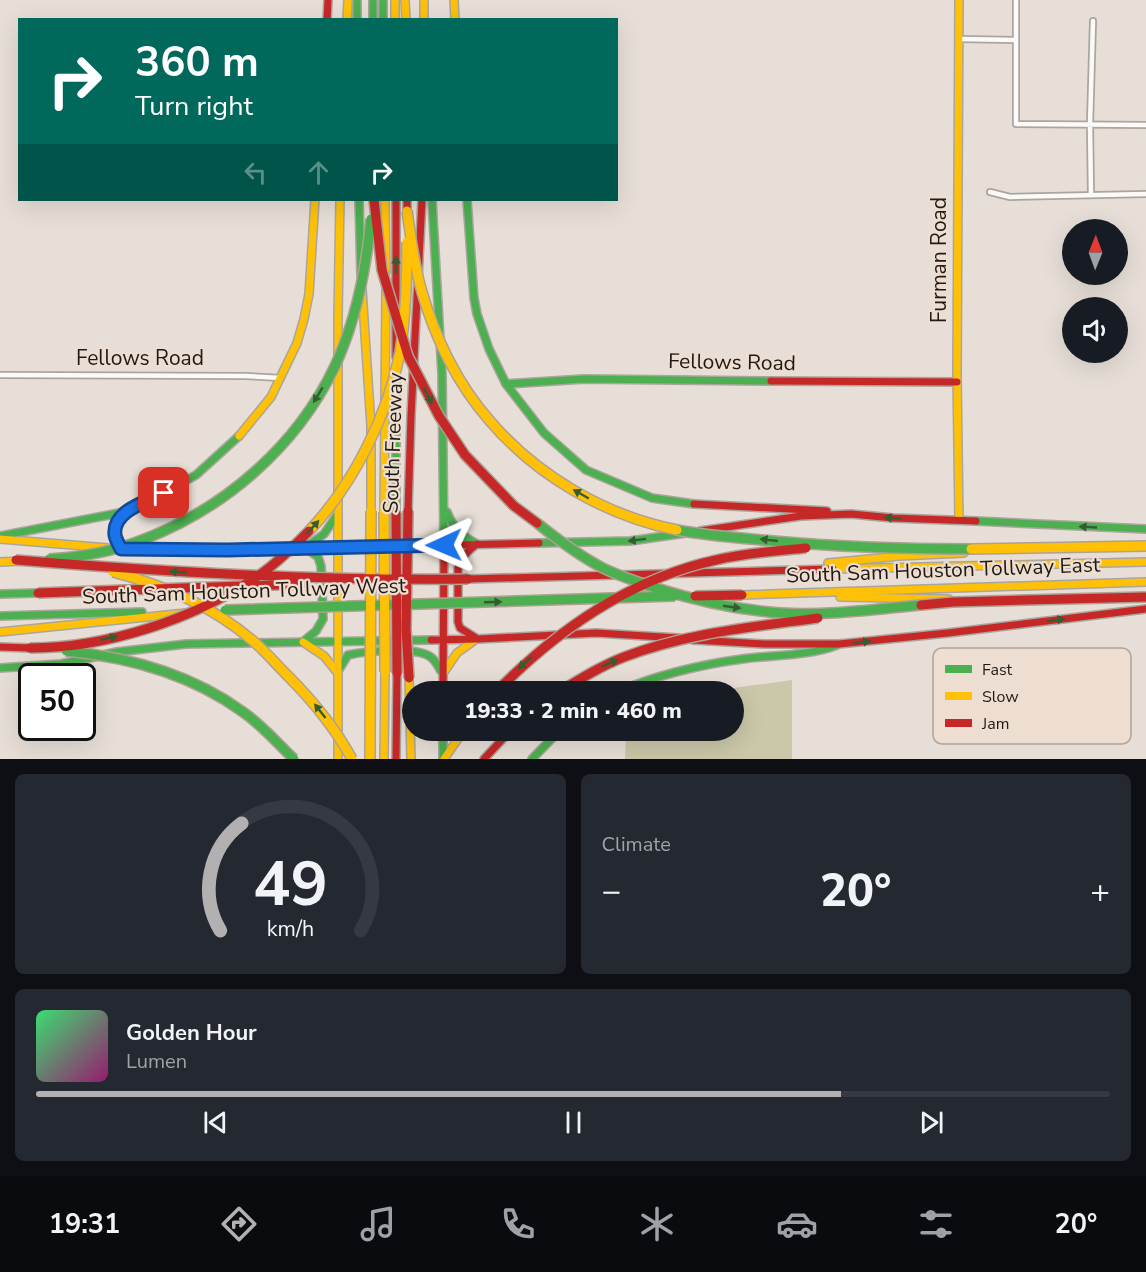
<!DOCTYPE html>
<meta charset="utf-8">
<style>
:root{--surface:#171b24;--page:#242831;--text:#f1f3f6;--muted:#9ea1a6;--line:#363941;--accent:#b2b0b0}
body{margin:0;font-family:"Nunito Sans",sans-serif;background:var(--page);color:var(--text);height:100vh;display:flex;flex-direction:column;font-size:22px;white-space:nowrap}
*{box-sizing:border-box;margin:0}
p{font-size:20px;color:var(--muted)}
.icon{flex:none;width:33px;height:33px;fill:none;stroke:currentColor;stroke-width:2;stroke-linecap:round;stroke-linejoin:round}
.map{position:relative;height:759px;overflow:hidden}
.drawer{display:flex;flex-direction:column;gap:15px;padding:15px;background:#0d0f14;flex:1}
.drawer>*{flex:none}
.guide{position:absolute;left:18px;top:18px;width:600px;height:183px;border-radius:0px;box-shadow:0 6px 24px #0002;background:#00695c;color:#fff;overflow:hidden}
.needle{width:39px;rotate:1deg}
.controls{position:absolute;left:1062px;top:219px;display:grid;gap:12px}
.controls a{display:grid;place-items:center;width:66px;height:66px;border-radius:50%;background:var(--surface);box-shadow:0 6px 24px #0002;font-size:30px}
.speed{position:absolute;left:18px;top:663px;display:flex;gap:12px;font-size:30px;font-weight:700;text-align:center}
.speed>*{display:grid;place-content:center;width:78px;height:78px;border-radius:50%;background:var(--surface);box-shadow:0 6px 24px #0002;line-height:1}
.speed .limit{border:3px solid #111;border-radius:9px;background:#fff;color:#111}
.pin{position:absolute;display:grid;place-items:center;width:51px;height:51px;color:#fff;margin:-26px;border-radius:12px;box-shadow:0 3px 9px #0006}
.me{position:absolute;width:66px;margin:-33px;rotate:269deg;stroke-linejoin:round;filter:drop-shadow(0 0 4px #0008)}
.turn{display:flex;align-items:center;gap:21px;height:126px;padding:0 18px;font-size:27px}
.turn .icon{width:78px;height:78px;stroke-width:2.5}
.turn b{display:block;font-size:42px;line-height:51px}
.lanes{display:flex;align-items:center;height:57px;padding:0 18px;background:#0003;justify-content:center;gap:30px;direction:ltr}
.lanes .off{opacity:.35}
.big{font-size:45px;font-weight:800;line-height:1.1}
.drawer .tile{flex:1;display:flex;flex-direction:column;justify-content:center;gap:9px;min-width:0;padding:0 21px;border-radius:9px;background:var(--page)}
.drawer .dial{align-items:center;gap:0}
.dial svg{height:156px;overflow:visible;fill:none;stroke:var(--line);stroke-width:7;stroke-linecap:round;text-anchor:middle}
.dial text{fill:var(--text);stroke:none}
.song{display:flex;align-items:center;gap:18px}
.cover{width:72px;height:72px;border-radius:9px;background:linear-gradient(135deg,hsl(140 70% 55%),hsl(320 70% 35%))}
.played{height:6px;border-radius:3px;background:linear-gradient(90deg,var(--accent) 75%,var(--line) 75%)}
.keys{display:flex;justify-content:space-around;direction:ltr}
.heat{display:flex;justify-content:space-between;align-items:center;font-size:33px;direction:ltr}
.drawer .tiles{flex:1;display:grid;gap:15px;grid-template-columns:1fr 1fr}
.tile:last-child{grid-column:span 2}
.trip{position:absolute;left:402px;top:681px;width:342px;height:60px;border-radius:30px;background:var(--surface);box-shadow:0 6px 24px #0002;font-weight:800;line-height:60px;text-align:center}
.tab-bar{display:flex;height:96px;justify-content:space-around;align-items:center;background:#090b0e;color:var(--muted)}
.tab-bar .icon{width:42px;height:42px}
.tab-bar .on{color:var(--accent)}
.tab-bar b{font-size:27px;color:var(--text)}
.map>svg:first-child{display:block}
</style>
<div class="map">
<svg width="1146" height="759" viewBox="0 0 1146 759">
<rect width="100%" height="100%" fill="#e7dfd7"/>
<path fill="#cac8a8" d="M 792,680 L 792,759 L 625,759 L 626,731 L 734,730 L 734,692 L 712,691 Z"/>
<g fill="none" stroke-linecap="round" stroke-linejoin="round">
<defs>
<path id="street" d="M 1016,0 L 1016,124 L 1146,125
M 959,39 L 1016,40
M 990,192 L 1010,197 L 1146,194
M 1091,195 L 1090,124 L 1093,21
M 0,375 L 245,376 L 281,378"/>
<path id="fast" d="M 357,0 L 357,20
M 373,0 L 373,20
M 383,0 L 383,20
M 359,200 L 361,275
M 432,200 L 442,374 L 444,545
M 467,200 L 474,298 L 477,314 L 489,349 L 506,384 L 544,433 L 586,470 L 652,498 L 694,504
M 396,374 L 396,513
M 506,384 L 584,379 L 771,381
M 447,512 C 453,528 462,536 477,544
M 976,521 L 1146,529
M 0,536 L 124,512 L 164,493 L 196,475 L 239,436
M 539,543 L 630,541 L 686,533
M 305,548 L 324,534 L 337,515
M 0,594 L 38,593
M 0,616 L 142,612
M 305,640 L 316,631 L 323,619 L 321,566 L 318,557 L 307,549
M 0,668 L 61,664 L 117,652 L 186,644 L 431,640
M 338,671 L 348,655 C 366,651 414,647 429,656 C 435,659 438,666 441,671
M 617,692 C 657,675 698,665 742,659 C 772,655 809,656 837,645
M 443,730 L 443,759
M 532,759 L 560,730"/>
<path id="slow" d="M 395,0 L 395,20
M 405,0 L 406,20
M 424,0 L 424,20
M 454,0 L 455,20
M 959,0 L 957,375 L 959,520
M 347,20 L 348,0
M 385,200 L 386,272
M 362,289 L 371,426 L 371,511
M 239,436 L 271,397 L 297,343 L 304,319 L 309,294 L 315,200
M 384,512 L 386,289
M 0,539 L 108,548
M 338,547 L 338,759
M 338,547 L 338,316 L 340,200
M 0,562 L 23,561
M 828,563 L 900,556 L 964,553
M 833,569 L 1146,562
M 742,595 L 1146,582
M 840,597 L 949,599
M 0,632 L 186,613
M 303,642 L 324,656 L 337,672
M 444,672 L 457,653 L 475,640
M 409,678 L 411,759
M 384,759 L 385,672
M 444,759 L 464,730"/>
<path id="jam" d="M 327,20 L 328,0
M 396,200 L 396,357
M 407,200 L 407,211
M 771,381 L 957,382
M 694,504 L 827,511
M 408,511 L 411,416 L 422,200
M 700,531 L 801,516 L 851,514 L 893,518 L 976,521
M 121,549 C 115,535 115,525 124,512
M 122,549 L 228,550 L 539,543
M 468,579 L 833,569
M 476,638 L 460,628 L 458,622 L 458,568 C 461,557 468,551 477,544
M 431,640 L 478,639 L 596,633 L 679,638
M 693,640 L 764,644 L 839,644 L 948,633 L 1146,609
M 0,647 L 30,648
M 443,692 L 444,545
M 396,759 L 397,673
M 484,759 L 511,730"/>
</defs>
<use href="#street" stroke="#aba59f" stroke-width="8"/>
<use href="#fast" stroke="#aba59f" stroke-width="10"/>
<use href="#slow" stroke="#aba59f" stroke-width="10"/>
<use href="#jam" stroke="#aba59f" stroke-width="10"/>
<use href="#street" stroke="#fbfaf9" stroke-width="4.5"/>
<use href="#fast" stroke="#4caf50" stroke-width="7"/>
<use href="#slow" stroke="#ffc107" stroke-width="7"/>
<use href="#jam" stroke="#c62828" stroke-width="7"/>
<defs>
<path id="fast-bridge" d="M 537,523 C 557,539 578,555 601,567 C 618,576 638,582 656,588 C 697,601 737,610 781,613 C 827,616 875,609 921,605
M 677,530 C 709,536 741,538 773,541 C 839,547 905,549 971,549
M 49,559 C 81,557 112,552 142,540 C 224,509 296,447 334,368 C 356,322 366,270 371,219
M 225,610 L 675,596
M 66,651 C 129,657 191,674 243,712 C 262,725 277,743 294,759"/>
<path id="slow-bridge" d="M 407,211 C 411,238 414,266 422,292 C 435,338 458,385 490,421 C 537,476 606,516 677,530
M 384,512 L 385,672
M 309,531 C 353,485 388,415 400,352 C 406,316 407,278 407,242
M 971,549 L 1146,546
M 113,572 C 164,585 212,606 252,640 C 265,651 276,664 288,676 C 313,701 335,728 352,759
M 370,759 L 371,511"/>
<path id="jam-bridge" d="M 374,200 L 382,270 L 408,356 L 439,416 L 465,455 L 514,506 L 537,523
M 408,511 L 406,629 L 409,678
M 396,513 L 397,673
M 16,560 C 167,572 317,581 468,579
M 38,593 L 303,584
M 695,596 L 742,595
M 921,605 L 953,602 L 1146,597
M 30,648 C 107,648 194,619 258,576 C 277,563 293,547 309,531
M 496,692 C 557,630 630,579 716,560 C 745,553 776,551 806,548
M 559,692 C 580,679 601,666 624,657 C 686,633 753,627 818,618"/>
</defs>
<use href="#fast-bridge" stroke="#afa192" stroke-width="12" stroke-linecap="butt"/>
<use href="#slow-bridge" stroke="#afa192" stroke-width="12" stroke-linecap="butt"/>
<use href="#jam-bridge" stroke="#afa192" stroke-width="12" stroke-linecap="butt"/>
<use href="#fast-bridge" stroke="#4caf50" stroke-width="9"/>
<use href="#slow-bridge" stroke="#ffc107" stroke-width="9"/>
<use href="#jam-bridge" stroke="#c62828" stroke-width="9"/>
</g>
<defs><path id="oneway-solid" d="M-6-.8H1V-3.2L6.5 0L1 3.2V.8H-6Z" transform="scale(1.5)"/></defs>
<g fill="#345d30">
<use href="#oneway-solid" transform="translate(396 265) rotate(-90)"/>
<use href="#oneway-solid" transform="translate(318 395) rotate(121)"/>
<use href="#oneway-solid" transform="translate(428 396) rotate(62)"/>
<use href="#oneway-solid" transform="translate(581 494) rotate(-150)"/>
<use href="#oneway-solid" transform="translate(893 518) rotate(-176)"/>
<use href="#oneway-solid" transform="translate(313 527) rotate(-49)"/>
<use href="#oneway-solid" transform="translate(1088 527) rotate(-177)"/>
<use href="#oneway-solid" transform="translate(637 540) rotate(173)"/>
<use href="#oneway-solid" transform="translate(769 540) rotate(-174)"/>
<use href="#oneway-solid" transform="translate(178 572) rotate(-177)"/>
<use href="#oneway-solid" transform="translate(493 602) rotate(-2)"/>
<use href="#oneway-solid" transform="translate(732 607) rotate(8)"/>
<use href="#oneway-solid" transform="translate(1056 620) rotate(-7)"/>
<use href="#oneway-solid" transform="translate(109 638) rotate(-12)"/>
<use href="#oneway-solid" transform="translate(862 642) rotate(-6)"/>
<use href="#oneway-solid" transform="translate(525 663) rotate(139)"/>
<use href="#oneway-solid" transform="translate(610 663) rotate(-24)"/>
<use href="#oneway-solid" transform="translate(320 711) rotate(-128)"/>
</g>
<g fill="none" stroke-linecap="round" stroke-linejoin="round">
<defs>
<path id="route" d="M 164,493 C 146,502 112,511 115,535 C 116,540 119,545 121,549 L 228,550 L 444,545"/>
</defs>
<use href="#route" stroke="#114b97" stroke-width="15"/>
<use href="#route" stroke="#1a73e8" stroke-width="10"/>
</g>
<g text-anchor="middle" stroke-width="4.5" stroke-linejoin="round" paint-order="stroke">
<g font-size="21" fill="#201a16" stroke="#edded1">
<text transform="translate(939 260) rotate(-90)" y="7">Furman Road</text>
<text x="140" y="365">Fellows Road</text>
<text transform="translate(732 362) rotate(1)" y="7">Fellows Road</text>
<text transform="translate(393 443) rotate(-88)" y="7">South Freeway</text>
<text transform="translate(943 570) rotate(-2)" y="7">South Sam Houston Tollway East</text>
<text transform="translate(244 591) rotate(-2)" y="7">South Sam Houston Tollway West</text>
</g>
</g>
<rect x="933" y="648" width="198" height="96" rx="9" fill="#edded1" stroke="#b0a399" stroke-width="1.5"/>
<rect x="945" y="665" width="27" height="8" fill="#4caf50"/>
<rect x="945" y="692" width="27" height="8" fill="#ffc107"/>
<rect x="945" y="719" width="27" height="8" fill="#c62828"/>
<g font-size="16" fill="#201a16">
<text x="982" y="675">Fast</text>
<text x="982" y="702">Slow</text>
<text x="982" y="729">Jam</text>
</g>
</svg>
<div class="controls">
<a><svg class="needle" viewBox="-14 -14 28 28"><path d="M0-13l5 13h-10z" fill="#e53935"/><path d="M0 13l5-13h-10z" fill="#9ea1a6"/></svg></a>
<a><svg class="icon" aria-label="sound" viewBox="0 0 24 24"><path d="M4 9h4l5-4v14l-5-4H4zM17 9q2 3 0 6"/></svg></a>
</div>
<div class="speed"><div class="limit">50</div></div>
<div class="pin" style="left:164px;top:493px;background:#d93025"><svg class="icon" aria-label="arrive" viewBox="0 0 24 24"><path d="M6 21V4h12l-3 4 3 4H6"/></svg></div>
<svg class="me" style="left:444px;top:545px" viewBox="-20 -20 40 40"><path d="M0-17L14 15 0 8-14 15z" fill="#1a73e8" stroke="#fff" stroke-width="4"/></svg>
<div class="trip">19:33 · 2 min · 460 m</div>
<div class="guide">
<div class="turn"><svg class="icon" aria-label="right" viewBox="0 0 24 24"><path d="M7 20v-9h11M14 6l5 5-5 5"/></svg><div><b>360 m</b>Turn right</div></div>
<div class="lanes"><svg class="icon off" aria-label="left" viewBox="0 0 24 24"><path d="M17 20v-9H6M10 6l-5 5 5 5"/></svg><svg class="icon off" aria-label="ahead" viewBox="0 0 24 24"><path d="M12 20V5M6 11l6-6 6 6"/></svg><svg class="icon" aria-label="right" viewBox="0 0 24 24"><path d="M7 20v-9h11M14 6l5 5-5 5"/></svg></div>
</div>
</div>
<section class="drawer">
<div class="tiles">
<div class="tile dial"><svg viewBox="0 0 100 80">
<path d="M14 69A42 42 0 1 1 86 69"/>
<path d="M14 69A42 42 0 0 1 25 14" stroke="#b2b0b0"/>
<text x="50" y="56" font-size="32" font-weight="700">49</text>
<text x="50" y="72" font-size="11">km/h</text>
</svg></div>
<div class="tile"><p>Climate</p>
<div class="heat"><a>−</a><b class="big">20°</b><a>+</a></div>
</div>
<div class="tile">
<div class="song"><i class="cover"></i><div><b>Golden Hour</b><p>Lumen</p></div></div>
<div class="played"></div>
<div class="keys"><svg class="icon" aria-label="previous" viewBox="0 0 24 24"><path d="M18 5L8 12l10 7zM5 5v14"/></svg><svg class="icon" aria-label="pause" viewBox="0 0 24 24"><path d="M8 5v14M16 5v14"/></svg><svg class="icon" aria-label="next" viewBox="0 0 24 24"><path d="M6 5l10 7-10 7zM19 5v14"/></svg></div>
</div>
</div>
</section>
<nav class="tab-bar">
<b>19:31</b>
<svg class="icon on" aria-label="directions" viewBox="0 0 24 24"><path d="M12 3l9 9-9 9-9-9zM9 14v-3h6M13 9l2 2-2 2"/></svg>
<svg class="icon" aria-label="music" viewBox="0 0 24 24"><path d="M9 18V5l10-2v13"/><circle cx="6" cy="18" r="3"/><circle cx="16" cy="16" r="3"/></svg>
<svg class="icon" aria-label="phone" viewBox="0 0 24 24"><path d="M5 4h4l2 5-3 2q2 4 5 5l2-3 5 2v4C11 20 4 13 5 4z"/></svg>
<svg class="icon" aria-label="climate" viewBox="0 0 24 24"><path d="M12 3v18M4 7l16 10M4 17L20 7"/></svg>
<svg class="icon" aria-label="car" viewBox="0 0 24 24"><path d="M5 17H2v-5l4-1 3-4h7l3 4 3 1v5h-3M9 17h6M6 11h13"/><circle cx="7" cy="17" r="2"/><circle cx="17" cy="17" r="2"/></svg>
<svg class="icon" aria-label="filters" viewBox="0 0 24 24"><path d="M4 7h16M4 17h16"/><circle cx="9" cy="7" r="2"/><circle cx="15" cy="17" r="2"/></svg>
<b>20°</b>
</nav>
